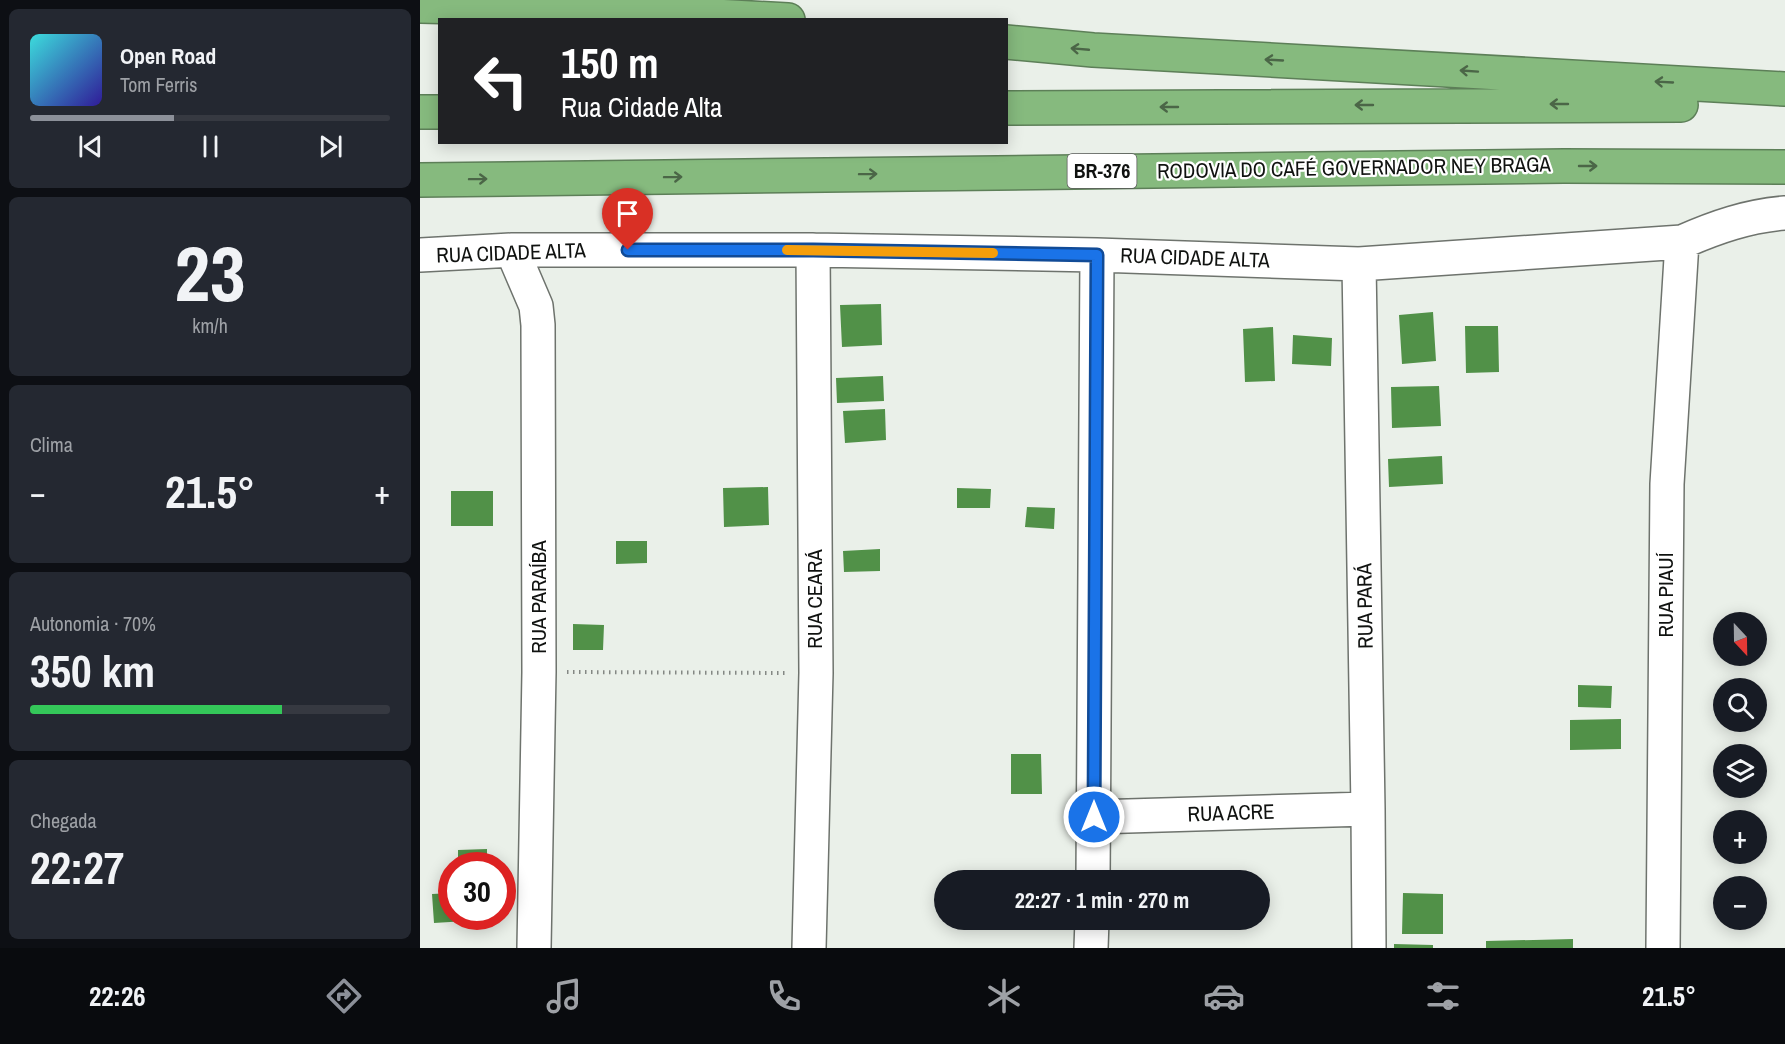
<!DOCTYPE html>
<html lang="pt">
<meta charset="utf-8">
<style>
:root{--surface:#171b24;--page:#242831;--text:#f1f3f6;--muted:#9ea1a6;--line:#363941;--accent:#8c9099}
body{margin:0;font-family:"Archivo Narrow",sans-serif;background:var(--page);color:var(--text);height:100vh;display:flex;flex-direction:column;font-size:22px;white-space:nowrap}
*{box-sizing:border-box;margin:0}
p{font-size:20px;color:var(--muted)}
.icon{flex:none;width:33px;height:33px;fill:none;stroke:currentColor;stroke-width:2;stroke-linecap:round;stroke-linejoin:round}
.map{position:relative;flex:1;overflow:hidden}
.drawer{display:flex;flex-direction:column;gap:9px;padding:9px;background:#0d0f14;width:420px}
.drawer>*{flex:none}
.banner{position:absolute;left:18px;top:18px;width:570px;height:126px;border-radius:0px;box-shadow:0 3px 15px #0003;background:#202124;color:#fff;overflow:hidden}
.needle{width:39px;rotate:158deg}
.controls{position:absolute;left:1293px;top:612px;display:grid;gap:12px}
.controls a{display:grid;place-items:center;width:54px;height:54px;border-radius:50%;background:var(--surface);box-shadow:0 3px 15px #0003;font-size:30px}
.speed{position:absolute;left:18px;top:852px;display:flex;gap:12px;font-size:30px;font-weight:700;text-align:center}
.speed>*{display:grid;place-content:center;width:78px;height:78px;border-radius:50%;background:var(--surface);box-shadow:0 3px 15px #0003;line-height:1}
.speed .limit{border:9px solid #d22;background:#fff;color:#111}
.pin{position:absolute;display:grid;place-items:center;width:51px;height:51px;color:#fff;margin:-62px -26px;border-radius:50% 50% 50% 0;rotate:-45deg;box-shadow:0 0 6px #0007}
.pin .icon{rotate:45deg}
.me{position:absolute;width:66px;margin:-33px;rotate:0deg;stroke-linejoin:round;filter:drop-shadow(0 0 4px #0008)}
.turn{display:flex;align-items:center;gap:21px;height:126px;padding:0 24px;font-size:27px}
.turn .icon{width:78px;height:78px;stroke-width:2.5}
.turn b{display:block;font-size:42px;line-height:51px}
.big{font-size:45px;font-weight:700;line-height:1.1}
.drawer .card{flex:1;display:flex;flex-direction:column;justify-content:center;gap:9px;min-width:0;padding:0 21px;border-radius:9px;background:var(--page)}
.drawer .dial{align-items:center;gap:0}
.dial b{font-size:78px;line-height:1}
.song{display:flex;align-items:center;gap:18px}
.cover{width:72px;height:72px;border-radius:9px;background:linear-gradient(135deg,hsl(180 70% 55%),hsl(250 70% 35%))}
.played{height:6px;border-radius:3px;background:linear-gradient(90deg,var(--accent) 40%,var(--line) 40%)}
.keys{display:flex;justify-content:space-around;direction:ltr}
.heat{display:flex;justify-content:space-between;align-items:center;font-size:33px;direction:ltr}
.charge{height:9px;border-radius:4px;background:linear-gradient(90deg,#34c759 70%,var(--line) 0)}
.trip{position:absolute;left:514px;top:870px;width:336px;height:60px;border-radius:30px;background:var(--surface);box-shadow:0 3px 15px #0003;font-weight:700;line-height:60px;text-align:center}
.dock{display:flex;height:96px;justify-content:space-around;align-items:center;background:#090b0e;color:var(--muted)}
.dock .icon{width:42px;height:42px}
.dock .active{color:var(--accent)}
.dock b{font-size:27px;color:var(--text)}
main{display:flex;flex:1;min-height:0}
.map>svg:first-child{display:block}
</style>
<main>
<section class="drawer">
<div class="card">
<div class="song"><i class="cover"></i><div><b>Open Road</b><p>Tom Ferris</p></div></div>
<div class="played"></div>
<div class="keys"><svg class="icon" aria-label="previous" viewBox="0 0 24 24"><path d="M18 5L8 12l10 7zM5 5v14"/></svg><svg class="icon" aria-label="pause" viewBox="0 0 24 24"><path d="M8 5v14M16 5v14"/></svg><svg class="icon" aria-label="next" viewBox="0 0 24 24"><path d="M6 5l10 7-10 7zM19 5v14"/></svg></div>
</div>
<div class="card dial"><b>23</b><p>km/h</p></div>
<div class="card"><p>Clima</p>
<div class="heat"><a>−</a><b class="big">21.5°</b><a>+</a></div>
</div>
<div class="card"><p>Autonomia · 70%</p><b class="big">350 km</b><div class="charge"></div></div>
<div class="card"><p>Chegada</p><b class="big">22:27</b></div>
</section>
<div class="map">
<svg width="1365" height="948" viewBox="0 0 1365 948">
<rect width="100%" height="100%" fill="#eaf0e9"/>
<path fill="#519148" d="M 461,304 L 462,345 L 422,347 L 420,305 Z
M 1013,312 L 1016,361 L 982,364 L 979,315 Z
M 1045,326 L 1078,326 L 1079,372 L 1046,373 Z
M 853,327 L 855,381 L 825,382 L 823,329 Z
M 873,335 L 912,338 L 911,366 L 872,364 Z
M 463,376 L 464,401 L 417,403 L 416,378 Z
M 1019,386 L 1021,426 L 972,428 L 971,387 Z
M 465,409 L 466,440 L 425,443 L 423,411 Z
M 1022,456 L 1023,484 L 969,487 L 968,459 Z
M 348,487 L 349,525 L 304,527 L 303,488 Z
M 537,488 L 571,489 L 570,508 L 537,508 Z
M 31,491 L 73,491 L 73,526 L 31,526 Z
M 607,507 L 635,508 L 634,529 L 605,527 Z
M 196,541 L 227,541 L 227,563 L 196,564 Z
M 460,549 L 460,571 L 424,572 L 423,551 Z
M 153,624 L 184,625 L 183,650 L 153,650 Z
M 1158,685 L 1192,686 L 1191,708 L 1158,707 Z
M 1201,719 L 1201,749 L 1150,750 L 1150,720 Z
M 591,754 L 621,754 L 622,794 L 591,794 Z
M 67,849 L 67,866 L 38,866 L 38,850 Z
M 32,893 L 32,916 L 78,916 L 78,919 L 14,923 L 12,894 Z
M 983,893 L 1023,894 L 1023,934 L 982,934 Z
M 593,920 L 634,920 L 635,925 L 594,927 Z
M 1153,939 L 1153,948 L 1066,948 L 1066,941 Z
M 974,944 L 1013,945 L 1013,948 L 974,948 Z"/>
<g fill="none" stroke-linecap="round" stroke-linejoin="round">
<defs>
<path id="minor" d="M 92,250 L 116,306 L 118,325 L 119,672 L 114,948
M 0,255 L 92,250 L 393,250 L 677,255 L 939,264 L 1262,242 C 1296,227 1328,216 1365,213
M 939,264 L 948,809 L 949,948
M 674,817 L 948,809
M 673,880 L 677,255
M 389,948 L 396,673 L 393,250
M 671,948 L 672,920
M 1243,948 L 1247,484 L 1262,242"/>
<path id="highway" d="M 0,6 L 202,11 L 368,20
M 586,42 L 673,50 L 1365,89
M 586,108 L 1261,105
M 0,112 L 20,112
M 0,180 L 1144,166 L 1365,167"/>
</defs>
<use href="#minor" stroke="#6e736d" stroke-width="36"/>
<use href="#highway" stroke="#5d7f58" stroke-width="36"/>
<path stroke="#848884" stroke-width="4" stroke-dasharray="1.5 4.5" stroke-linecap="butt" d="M 147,672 L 367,673"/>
<use href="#minor" stroke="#fff" stroke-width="33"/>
<use href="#highway" stroke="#86ba7e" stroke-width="33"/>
</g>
<defs><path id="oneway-shaft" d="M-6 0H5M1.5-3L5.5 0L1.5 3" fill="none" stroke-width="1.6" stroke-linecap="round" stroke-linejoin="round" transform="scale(1.5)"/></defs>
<g stroke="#4b6647">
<use href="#oneway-shaft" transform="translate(660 49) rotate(-175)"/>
<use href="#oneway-shaft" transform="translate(854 60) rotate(-177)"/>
<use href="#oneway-shaft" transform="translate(1049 71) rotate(-176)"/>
<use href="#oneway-shaft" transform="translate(1244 82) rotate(-177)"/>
<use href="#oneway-shaft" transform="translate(1139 104) rotate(180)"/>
<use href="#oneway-shaft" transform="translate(944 105) rotate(180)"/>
<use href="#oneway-shaft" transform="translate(749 107) rotate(180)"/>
<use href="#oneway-shaft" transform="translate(1168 166)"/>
<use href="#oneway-shaft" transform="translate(448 174) rotate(-1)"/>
<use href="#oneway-shaft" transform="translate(253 177) rotate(-1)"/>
<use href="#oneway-shaft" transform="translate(58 179) rotate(-1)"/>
</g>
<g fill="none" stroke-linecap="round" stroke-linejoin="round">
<defs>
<path id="route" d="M 208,250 L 393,250 L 677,255 L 674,817"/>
</defs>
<use href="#route" stroke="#114b97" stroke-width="15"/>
<use href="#route" stroke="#1a73e8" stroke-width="10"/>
<path stroke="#f59e0b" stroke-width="10" d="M 367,250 L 573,253"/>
</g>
<g text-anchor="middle" stroke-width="4.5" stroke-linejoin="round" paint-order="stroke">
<rect fill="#fff" stroke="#585958" stroke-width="1.5" x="647.5" y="154" width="69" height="34" rx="4.5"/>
<g font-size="20" font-weight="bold" fill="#101210">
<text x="682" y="178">BR-376</text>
</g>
<g font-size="21" fill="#101210" stroke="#fff">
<text transform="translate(934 168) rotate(-1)" y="7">RODOVIA DO CAFÉ GOVERNADOR NEY BRAGA</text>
<text transform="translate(91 253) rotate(-2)" y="7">RUA CIDADE ALTA</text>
<text transform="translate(775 258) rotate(2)" y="7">RUA CIDADE ALTA</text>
<text transform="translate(1246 595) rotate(-90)" y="7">RUA PIAUÍ</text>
<text transform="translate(119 597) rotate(-90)" y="7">RUA PARAÍBA</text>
<text transform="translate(395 599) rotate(-90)" y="7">RUA CEARÁ</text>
<text transform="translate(945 606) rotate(-91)" y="7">RUA PARÁ</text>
<text transform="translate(811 813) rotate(-2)" y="7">RUA ACRE</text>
</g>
</g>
</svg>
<div class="controls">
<a><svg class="needle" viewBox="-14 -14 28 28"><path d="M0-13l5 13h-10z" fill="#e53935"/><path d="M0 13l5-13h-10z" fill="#9ea1a6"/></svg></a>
<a><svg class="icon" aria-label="search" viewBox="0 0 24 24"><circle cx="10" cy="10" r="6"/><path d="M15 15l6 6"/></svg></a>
<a><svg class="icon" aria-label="layers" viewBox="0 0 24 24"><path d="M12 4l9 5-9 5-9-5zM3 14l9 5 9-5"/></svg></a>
<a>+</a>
<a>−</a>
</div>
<div class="speed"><div class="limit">30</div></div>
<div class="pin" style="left:208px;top:250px;background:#d93025"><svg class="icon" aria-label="arrive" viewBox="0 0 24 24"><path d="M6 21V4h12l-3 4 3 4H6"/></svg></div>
<svg class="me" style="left:674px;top:817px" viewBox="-20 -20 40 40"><circle r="17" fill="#1a73e8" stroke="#fff" stroke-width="3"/><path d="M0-11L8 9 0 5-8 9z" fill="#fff"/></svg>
<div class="trip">22:27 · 1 min · 270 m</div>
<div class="banner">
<div class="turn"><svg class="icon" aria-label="left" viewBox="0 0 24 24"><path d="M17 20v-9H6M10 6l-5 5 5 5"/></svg><div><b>150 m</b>Rua Cidade Alta</div></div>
</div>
</div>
</main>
<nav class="dock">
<b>22:26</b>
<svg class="icon active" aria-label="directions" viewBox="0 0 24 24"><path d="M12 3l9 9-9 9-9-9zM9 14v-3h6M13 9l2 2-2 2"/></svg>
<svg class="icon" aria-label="music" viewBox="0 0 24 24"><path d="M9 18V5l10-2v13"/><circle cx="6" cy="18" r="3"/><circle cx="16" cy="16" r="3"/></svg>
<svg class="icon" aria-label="phone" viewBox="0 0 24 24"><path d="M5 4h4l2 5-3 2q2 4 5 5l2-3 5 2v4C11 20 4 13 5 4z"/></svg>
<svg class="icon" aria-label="climate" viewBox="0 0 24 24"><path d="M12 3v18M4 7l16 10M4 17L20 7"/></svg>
<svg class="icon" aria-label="car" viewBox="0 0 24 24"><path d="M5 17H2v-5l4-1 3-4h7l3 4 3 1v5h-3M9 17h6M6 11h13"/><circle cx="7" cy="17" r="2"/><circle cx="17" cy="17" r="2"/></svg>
<svg class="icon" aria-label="filters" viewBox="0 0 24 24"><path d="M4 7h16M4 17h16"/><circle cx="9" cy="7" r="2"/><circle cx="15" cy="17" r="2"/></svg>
<b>21.5°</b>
</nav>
